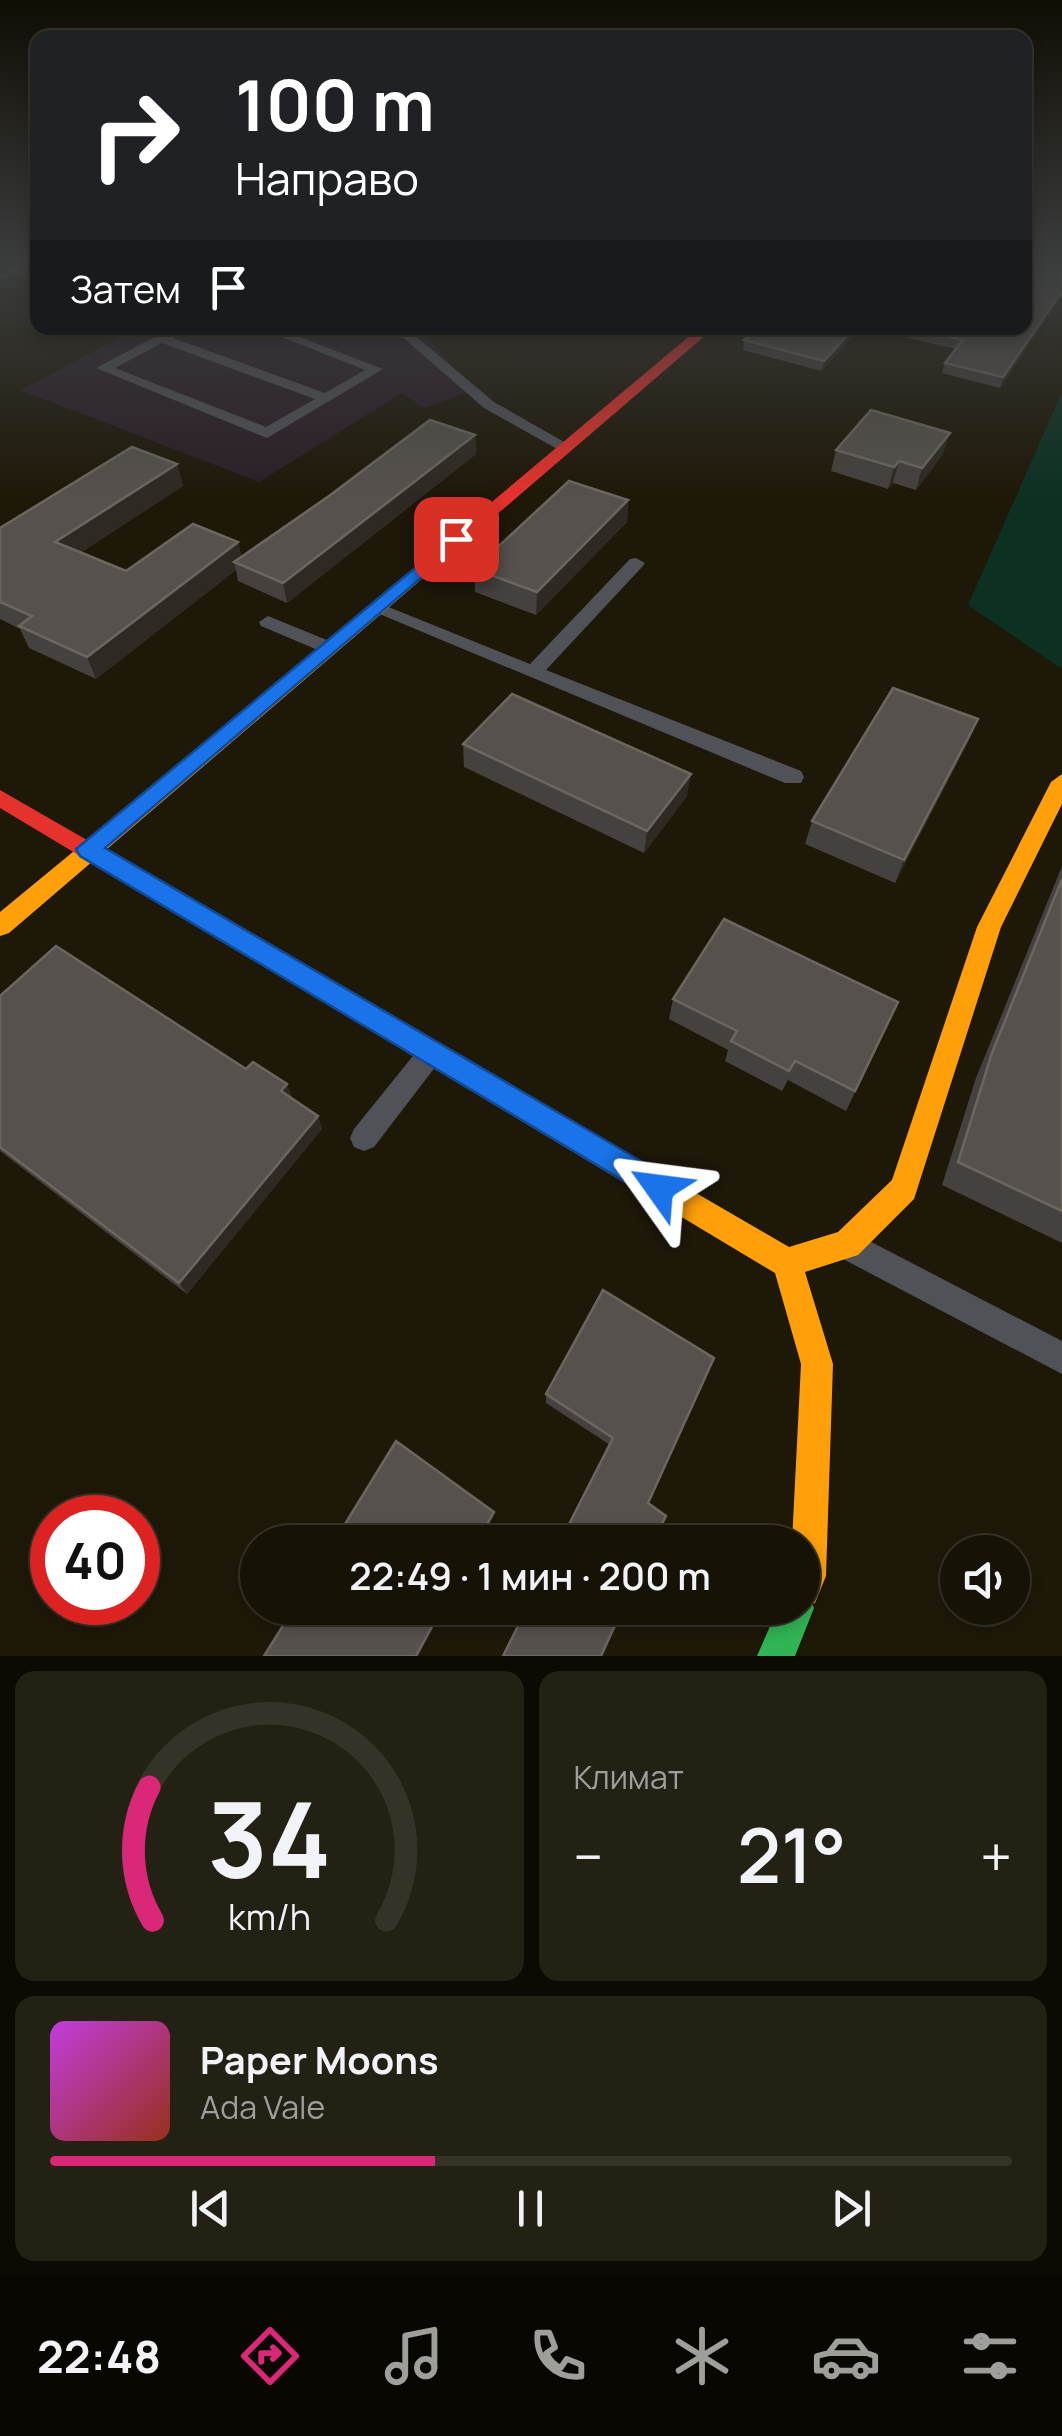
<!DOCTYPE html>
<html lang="ru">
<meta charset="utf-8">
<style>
:root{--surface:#161206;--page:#232014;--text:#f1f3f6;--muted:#9e9e9b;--line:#353228;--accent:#db2777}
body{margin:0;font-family:Manrope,sans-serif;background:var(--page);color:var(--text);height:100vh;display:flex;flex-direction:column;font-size:38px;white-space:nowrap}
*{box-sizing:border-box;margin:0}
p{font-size:32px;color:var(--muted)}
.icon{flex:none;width:55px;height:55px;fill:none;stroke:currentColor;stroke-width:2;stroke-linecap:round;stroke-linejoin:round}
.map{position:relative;height:1656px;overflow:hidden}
.side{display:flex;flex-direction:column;gap:15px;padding:15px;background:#0c0a03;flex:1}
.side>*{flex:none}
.banner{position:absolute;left:30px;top:30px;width:1002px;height:305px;border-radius:20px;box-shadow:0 5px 15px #0003,0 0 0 2px var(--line);background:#202124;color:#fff;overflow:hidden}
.tools{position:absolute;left:940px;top:1535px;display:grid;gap:20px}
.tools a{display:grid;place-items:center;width:90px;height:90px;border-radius:50%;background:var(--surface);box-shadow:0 5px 15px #0003,0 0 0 2px var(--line);font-size:50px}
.speed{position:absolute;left:30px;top:1495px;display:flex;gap:20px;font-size:50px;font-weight:700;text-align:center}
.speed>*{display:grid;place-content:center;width:130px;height:130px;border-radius:50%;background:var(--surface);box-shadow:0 5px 15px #0003,0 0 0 2px var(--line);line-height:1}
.speed .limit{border:15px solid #d22;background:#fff;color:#111}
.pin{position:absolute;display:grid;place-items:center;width:85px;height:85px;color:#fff;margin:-42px;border-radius:20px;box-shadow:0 5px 15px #0006}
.me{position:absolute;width:110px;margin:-55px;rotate:301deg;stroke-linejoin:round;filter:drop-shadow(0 0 8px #0008)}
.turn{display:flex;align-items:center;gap:35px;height:210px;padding:0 40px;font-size:45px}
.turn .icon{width:130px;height:130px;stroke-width:2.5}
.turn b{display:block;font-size:70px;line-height:85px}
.then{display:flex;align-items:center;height:95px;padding:0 40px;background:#0003;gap:20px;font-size:38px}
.big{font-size:75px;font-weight:600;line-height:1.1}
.side .card{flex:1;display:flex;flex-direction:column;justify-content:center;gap:15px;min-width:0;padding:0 35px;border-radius:20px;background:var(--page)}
.side .dial{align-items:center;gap:0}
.dial svg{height:260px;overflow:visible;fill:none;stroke:var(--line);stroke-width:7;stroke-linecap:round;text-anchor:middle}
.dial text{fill:var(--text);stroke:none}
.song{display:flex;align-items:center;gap:30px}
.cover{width:120px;height:120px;border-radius:15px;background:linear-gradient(135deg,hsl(290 70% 55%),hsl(10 70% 35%))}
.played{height:10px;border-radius:5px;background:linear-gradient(90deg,var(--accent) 40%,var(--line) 40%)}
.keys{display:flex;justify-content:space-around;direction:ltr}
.heat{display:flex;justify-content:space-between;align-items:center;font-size:55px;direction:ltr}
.side .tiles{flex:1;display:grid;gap:15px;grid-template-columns:1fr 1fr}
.card:last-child{grid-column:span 2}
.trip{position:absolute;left:240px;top:1525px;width:580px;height:100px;border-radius:50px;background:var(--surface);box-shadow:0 5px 15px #0003,0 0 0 2px var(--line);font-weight:600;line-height:100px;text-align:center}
.tabs{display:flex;height:160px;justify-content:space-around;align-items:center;background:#090702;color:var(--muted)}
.tabs .icon{width:70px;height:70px}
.tabs .current{color:var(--accent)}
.tabs b{font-size:45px;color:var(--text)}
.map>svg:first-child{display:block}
</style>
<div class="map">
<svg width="1062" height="1656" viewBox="0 0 1062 1656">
<rect width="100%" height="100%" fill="#1e1808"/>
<path fill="#2b1f28" d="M 138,328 L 419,328 L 473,390 L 424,408 L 402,393 L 259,482 L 20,390 Z"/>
<path fill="#0c3121" d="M 1062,392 L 1062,669 L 968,605 Z"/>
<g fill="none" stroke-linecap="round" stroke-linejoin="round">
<path fill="#515258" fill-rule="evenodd" d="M 22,265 L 38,265 L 38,268 L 0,280 L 0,272 Z
M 172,328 L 188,328 L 173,338 L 325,393 L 365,370 L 259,328 L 276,328 L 383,369 L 267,438 L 96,368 ZM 162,343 L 315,399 L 266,427 L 115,368 Z
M 392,328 L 406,328 L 494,402 L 573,447 L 559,450 L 484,408 Z
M 636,558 L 645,563 L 642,567 L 546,670 L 801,771 L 804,777 L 801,783 L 785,783 L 365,608 L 374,602 L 381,604 L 530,664 L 630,559 Z
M 268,616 L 334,643 L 337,647 L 327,653 L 320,651 L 261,626 L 259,622 Z
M 430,1042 L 439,1046 L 443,1054 L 439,1062 L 374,1147 L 364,1151 L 354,1147 L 350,1138 L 354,1129 L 421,1046 Z
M 854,1233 L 1062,1341 L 1062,1374 L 843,1259 L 839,1248 L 843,1237 Z"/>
<path fill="#30b455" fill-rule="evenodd" d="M 802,1592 L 809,1595 L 814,1608 L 795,1656 L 757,1656 L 778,1608 L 802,1608 Z"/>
<path fill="#ff9f0a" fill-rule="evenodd" d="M 431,557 L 440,562 L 437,566 L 9,933 L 0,936 L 0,912 Z
M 1062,774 L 1062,804 L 1001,927 L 914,1199 L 858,1255 L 805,1272 L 833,1364 L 826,1576 L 815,1603 L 802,1608 L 802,1542 L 792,1542 L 801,1364 L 775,1273 L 260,964 L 257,957 L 260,950 L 269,947 L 278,950 L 789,1247 L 838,1232 L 892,1180 L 977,927 L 1051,782 Z"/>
<path fill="#e5322d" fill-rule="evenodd" d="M 699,328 L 714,328 L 437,566 L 425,566 L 425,558 Z
M 0,790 L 278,950 L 281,957 L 278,964 L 269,967 L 260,964 L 0,808 Z"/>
</g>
<path fill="#45413e" d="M 1062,265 L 1062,299 L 1060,298 L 1000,388 L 942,373 L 945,363 L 955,349 L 866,328 L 1025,328 Z
M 861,328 L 821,371 L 743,350 L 744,340 Z
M 475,435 L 476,454 L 287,603 L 238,581 L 236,570 L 96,679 L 29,648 L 20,629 L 0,619 L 0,528 L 177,464 L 183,486 L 81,552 L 126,571 L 238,542 L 241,556 Z
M 836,450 L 943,454 L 916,490 L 893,483 L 888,489 L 831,471 Z
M 628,500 L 627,522 L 536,615 L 475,592 L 474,569 Z
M 978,719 L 968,742 L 895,883 L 805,844 L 812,821 Z
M 463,744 L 687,796 L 644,853 L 464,767 Z
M 1062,866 L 1062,1243 L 942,1185 L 976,1078 Z
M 0,996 L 246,1069 L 287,1084 L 291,1098 L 318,1116 L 322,1129 L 187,1294 L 0,1151 Z
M 673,999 L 898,1002 L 846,1111 L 788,1080 L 782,1091 L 725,1061 L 728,1050 L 669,1019 Z
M 603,1290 L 648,1503 L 653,1542 L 610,1445 L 546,1403 L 546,1394 Z"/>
<path fill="#2e2922" d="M 1062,291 L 1060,298 L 1000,388 L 1003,377 Z
M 854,328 L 861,328 L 821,371 L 824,361 Z
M 950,433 L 943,454 L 916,490 L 922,468 Z
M 475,435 L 476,454 L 287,603 L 283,583 Z
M 899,461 L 893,483 L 888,489 L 894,467 Z
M 177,464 L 183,486 L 64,564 L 55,542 Z
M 628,500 L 627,522 L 536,615 L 537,592 Z
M 238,542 L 243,564 L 234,562 L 236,570 L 96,679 L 87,657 Z
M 978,719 L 968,742 L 895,883 L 904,860 Z
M 691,774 L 687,796 L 644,853 L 647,831 Z
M 287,1084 L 292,1098 L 286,1105 L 281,1091 Z
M 318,1116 L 322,1129 L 187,1294 L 179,1283 Z
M 494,1512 L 494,1515 L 480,1542 L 477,1542 Z
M 442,1608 L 444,1608 L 418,1656 L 416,1656 Z"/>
<path fill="#56514c" stroke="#6b6760" stroke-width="2.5" d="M 1039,265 L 1062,265 L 1062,291 L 1003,377 L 945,363 L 963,340 L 911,328 L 1025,328 L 1025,285 Z
M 758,328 L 854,328 L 824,361 L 744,340 Z
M 871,410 L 950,433 L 922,468 L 899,461 L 894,467 L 836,450 Z
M 430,420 L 475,435 L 283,583 L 234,562 L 329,496 Z
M 132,447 L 177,464 L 55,542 L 126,571 L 193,524 L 238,542 L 87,657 L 19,626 L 32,616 L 0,602 L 0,528 Z
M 569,481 L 628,500 L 537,592 L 474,569 Z
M 893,688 L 978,719 L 904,860 L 812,821 Z
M 512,694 L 691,774 L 647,831 L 463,744 Z
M 1062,879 L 1062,1211 L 958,1162 L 992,1053 Z
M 724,919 L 898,1002 L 855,1091 L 795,1061 L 789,1071 L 731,1041 L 737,1031 L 673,999 Z
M 56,946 L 246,1069 L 253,1062 L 287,1084 L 281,1091 L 318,1116 L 179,1283 L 0,1147 L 0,996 Z
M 603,1290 L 714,1358 L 648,1503 L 666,1516 L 653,1542 L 560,1542 L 613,1438 L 546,1394 Z
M 396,1441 L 494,1512 L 477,1542 L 334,1542 Z
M 294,1608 L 442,1608 L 416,1656 L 264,1656 Z
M 527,1608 L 623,1608 L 601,1656 L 503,1656 Z"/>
<linearGradient id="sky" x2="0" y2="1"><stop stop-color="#100d04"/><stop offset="0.53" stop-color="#3b3d3d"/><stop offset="1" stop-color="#3b3d3d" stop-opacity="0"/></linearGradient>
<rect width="1062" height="497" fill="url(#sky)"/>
<path fill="#1a73e8" stroke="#114b97" stroke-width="2.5" d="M 456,534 L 462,536 L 462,543 L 105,848 L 670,1178 L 674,1188 L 670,1198 L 659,1202 L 80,856 L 76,849 Z"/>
</svg>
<div class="tools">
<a><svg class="icon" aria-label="sound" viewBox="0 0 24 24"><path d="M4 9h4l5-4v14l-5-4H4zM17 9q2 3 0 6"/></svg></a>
</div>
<div class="speed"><div class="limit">40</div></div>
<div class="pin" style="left:456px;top:539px;background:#d93025"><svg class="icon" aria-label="arrive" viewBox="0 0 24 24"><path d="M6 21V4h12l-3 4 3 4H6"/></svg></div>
<svg class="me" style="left:659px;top:1188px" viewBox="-20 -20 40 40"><path d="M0-17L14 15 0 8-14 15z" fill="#1a73e8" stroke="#fff" stroke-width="4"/></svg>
<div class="trip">22:49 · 1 мин · 200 m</div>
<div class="banner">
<div class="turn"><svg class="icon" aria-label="right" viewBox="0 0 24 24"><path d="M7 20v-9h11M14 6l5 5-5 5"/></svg><div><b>100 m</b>Направо</div></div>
<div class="then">Затем<svg class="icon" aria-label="arrive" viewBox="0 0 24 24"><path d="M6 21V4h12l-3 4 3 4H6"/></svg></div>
</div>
</div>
<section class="side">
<div class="tiles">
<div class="card dial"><svg viewBox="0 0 100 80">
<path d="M14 69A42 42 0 1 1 86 69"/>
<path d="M14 69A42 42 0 0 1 13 28" stroke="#db2777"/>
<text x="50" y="56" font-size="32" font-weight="700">34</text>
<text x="50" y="72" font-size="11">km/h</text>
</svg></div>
<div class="card"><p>Климат</p>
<div class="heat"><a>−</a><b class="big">21°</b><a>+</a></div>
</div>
<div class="card">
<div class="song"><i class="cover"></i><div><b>Paper Moons</b><p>Ada Vale</p></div></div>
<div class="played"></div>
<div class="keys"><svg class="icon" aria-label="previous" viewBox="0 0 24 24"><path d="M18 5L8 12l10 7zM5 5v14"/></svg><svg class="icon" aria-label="pause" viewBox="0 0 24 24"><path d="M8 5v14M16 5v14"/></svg><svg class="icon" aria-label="next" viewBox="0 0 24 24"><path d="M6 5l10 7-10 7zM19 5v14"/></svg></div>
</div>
</div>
</section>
<nav class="tabs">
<b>22:48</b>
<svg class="icon current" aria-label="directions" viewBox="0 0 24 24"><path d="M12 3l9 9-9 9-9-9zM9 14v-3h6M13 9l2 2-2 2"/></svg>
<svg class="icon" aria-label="music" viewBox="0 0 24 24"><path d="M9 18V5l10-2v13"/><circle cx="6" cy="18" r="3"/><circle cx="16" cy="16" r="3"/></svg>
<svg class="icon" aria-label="phone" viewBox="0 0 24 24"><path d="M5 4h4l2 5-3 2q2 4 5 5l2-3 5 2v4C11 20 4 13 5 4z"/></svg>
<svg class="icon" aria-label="climate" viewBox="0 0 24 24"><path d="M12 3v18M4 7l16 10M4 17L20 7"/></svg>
<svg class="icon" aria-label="car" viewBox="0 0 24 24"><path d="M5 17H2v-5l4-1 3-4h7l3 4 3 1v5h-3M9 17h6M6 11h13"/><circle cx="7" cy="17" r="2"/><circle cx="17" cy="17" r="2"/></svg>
<svg class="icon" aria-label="filters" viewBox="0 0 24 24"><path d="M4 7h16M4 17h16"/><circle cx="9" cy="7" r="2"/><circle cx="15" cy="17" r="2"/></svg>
</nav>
